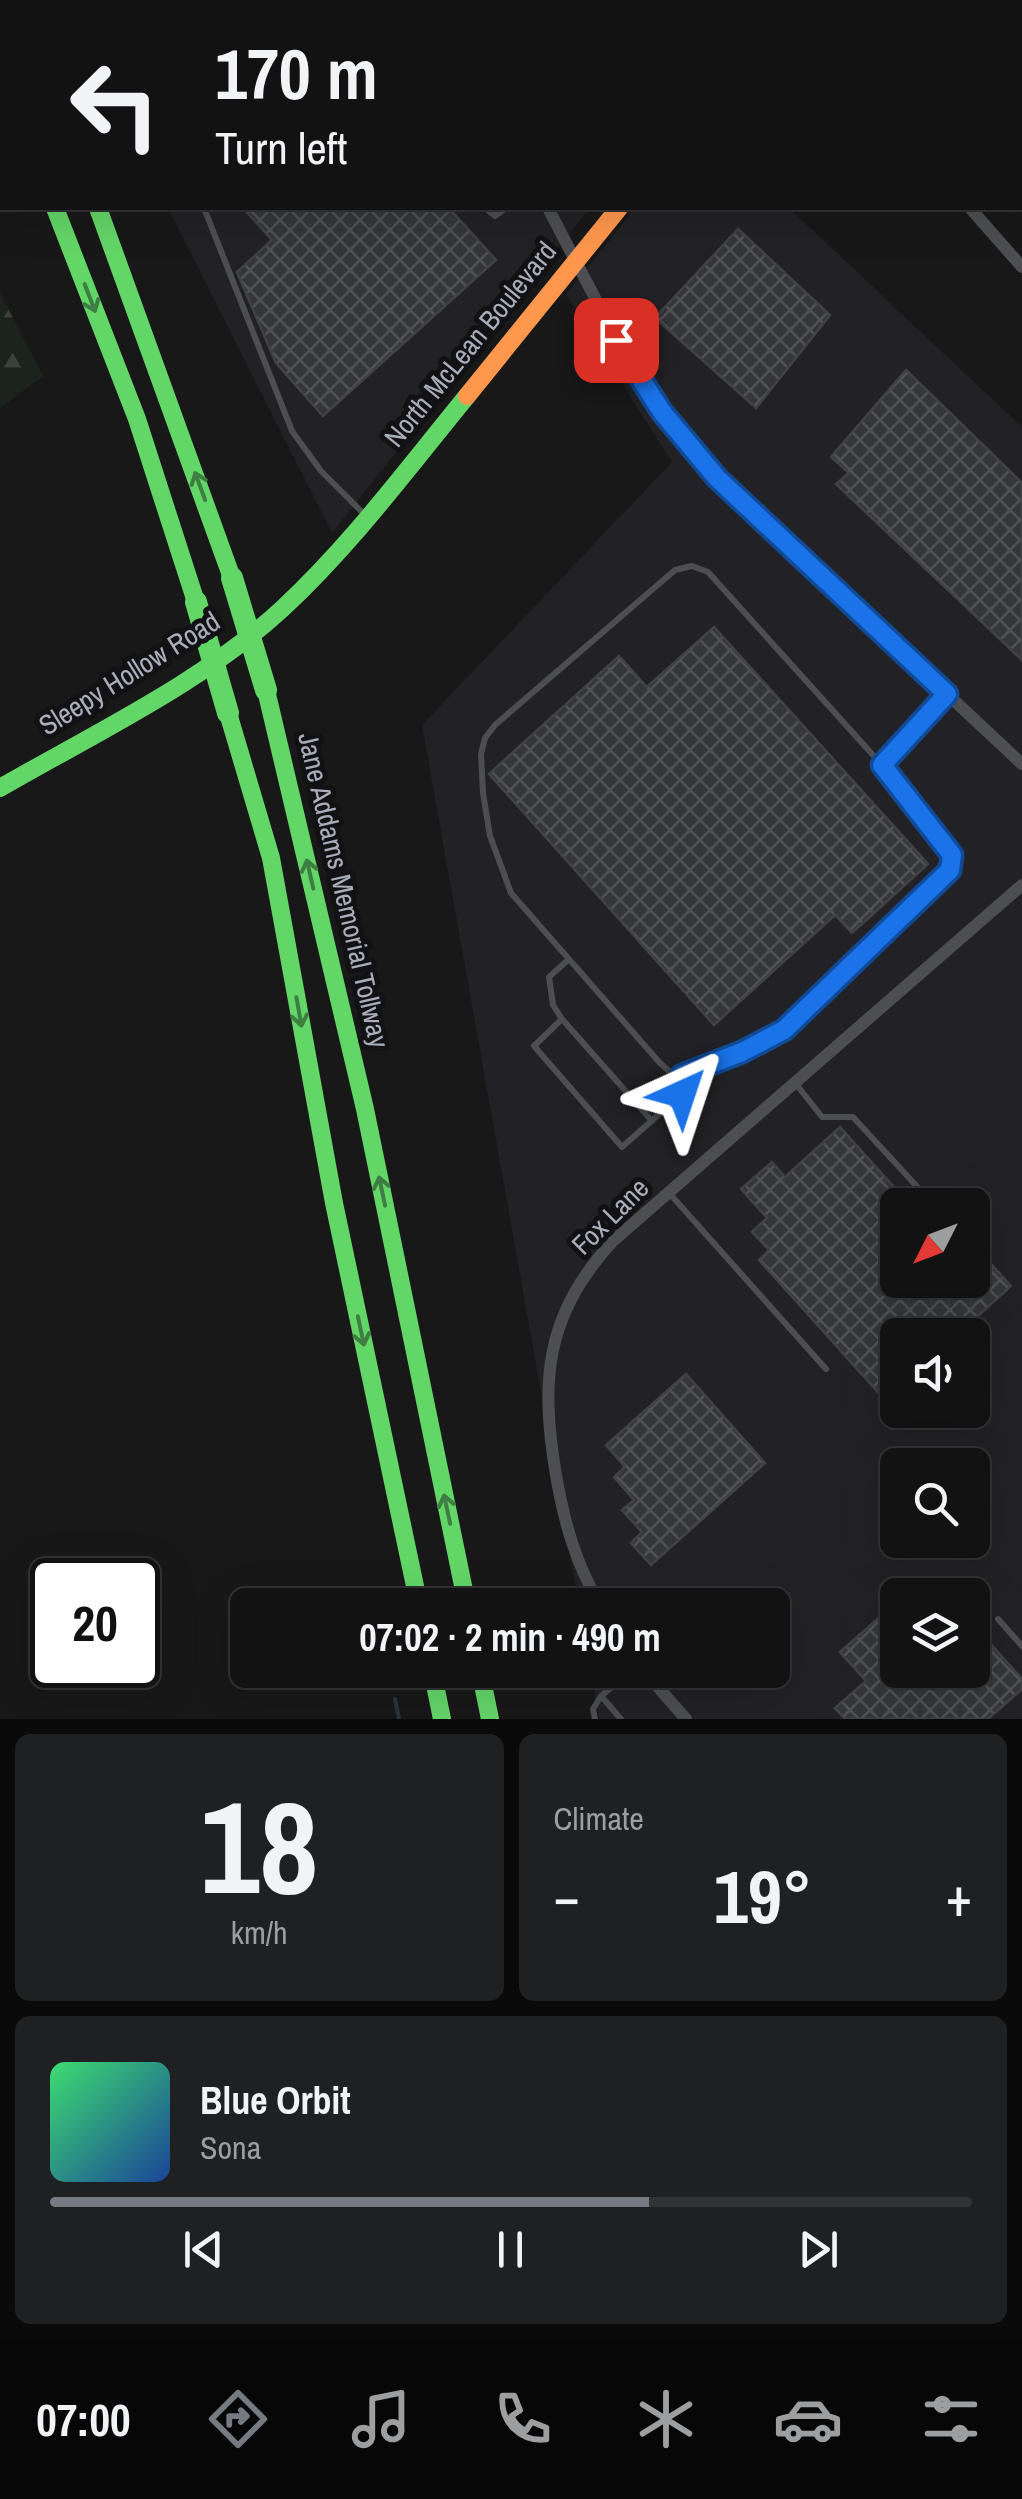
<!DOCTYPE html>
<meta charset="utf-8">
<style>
:root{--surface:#121213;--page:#1f2021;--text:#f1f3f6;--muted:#9c9ea0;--line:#313233;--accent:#767a82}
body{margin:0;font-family:"Archivo Narrow",sans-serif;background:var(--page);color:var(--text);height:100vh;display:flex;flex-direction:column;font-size:38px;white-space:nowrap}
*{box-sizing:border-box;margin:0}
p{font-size:32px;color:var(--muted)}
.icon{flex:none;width:55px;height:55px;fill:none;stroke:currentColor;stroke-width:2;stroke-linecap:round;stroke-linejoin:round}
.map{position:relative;height:1719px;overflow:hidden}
.panel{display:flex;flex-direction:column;gap:15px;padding:15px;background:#0a0a0a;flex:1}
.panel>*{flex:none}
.top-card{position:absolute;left:0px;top:0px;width:1022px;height:210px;box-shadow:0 10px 40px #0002,0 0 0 2px var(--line);background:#121213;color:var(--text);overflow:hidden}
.needle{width:65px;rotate:228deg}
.fabs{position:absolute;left:880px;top:1188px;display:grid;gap:20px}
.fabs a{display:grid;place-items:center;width:110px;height:110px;border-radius:15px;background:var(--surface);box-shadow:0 10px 40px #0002,0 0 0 2px var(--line);font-size:50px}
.speed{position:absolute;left:30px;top:1558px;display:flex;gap:20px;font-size:50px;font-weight:700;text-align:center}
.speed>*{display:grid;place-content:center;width:130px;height:130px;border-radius:50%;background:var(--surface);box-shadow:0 10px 40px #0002,0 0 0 2px var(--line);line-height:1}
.speed .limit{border:5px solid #111;border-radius:15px;background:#fff;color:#111}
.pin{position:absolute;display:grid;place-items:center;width:85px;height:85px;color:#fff;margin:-42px;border-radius:20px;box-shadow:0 5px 15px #0006}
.me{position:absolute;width:110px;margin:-55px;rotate:42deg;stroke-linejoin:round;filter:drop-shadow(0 0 8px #0008)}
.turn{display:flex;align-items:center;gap:35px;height:210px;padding:0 50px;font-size:45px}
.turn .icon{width:130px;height:130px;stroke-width:2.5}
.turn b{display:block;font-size:70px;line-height:85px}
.big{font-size:75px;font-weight:800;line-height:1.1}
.panel .tile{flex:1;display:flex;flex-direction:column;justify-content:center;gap:15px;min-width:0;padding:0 35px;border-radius:15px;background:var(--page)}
.panel .dial{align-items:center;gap:0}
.dial b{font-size:130px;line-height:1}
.song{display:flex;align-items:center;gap:30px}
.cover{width:120px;height:120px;border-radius:15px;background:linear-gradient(135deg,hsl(140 70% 55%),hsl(220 70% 35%))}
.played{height:10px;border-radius:5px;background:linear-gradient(90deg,var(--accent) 65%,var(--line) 65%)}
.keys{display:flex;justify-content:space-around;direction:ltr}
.heat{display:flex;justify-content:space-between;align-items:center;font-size:55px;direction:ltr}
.panel .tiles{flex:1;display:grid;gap:15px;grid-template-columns:1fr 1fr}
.tile:last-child{grid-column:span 2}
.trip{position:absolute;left:230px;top:1588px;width:560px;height:100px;border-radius:15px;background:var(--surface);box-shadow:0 10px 40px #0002,0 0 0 2px var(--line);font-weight:800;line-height:100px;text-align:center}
.tab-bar{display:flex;height:160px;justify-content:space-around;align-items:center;background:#070708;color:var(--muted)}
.tab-bar .icon{width:70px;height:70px}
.tab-bar .active{color:var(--accent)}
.tab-bar b{font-size:45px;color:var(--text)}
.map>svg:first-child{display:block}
</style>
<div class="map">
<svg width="1022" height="1719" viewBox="0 0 1022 1719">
<defs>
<pattern id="forest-firs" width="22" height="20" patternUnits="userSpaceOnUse" patternTransform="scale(2.5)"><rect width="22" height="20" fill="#1c231d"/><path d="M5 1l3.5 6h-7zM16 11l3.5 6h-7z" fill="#3a403c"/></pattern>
<pattern id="building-cross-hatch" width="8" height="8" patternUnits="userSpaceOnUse" patternTransform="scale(2.5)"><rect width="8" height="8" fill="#353639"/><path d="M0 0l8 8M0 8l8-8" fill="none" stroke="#4f5154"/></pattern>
</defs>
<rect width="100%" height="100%" fill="#181819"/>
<path fill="#222226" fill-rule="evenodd" d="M 63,0 L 755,0 L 753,2 Z
M 168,208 L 590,208 L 332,533 Z
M 635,208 L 789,208 L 1022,427 L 1022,1719 L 599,1719 L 590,1670 L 772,1670 L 772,1605 L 579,1605 L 422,725 L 672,462 L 566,295 ZM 898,1205 L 972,1205 L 972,1280 L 898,1280 ZM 898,1335 L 972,1335 L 972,1410 L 898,1410 ZM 898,1465 L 972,1465 L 972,1540 L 898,1540 ZM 898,1595 L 972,1595 L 972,1670 L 898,1670 Z"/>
<path fill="url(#forest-firs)" d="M 0,293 L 43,376 L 0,408 Z"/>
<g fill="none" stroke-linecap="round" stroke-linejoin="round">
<path stroke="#2b333b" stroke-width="4" d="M 395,1699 L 399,1719"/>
</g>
<path fill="url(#building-cross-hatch)" stroke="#414245" stroke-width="2.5" d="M 243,208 L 449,208 L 496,260 L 323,416 L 276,363 L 237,272 L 272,240 Z
M 738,229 L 830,315 L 756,408 L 655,318 Z
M 906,370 L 1022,483 L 1022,660 L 836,484 L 849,473 L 831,457 Z
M 714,627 L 928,864 L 852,933 L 835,915 L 714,1025 L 489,774 L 619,656 L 647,687 Z
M 840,1127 L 910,1205 L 898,1205 L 898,1280 L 972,1280 L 972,1243 L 1011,1286 L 957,1335 L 898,1335 L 898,1389 L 885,1400 L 759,1260 L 769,1250 L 752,1232 L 767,1218 L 741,1189 L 772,1162 L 785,1177 Z
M 686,1374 L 765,1463 L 651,1565 L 631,1543 L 642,1532 L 622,1510 L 634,1500 L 614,1477 L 625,1467 L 606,1445 Z
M 898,1601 L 898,1670 L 972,1670 L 972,1623 L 1022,1679 L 1022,1689 L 988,1719 L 845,1719 L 835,1708 L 866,1681 L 840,1652 Z"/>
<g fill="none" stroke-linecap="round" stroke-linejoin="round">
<path stroke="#4c4e52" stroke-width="6" d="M 99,0 L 100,2
M 734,0 L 735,2
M 315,2 L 316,0
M 400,2 L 402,0
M 204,208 L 292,431 L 321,471 L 367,517
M 485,208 L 495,216 L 506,208
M 882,765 L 708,572 L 692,566 L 675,570 L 495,725 L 485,738 L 481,754 L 483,793 L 490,836 L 511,893 L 660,1063 L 671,1073 L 681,1075 L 742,1052 L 784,1030 L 950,870 L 953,855 L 882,765 L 946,695
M 562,1019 L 553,1005 L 549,977 L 568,960
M 796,1084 L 822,1117 L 853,1117 L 934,1205
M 652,1121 L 562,1019 L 534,1046 L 622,1147 L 682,1094 L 681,1075
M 670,1194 L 826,1369
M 998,1619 L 1022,1646
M 601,1696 L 621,1719
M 595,1719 L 593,1709 L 601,1696 L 632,1670"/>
<path stroke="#4c4e52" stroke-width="12" d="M 448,0 L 449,2
M 957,2 L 959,0
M 1020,188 L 1022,187
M 548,208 L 631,367 L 661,412 L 717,479 L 1022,764
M 970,208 L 1022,267
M 600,1605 C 576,1564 564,1522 556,1475 C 540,1381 545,1314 613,1241 L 1022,885
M 643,1670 L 686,1719"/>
<path stroke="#63d668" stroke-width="18" d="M 3,0 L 4,2
M 785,2 L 787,0
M 55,208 L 137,419 L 196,602
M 98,208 L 232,578
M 266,690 L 365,1109 L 467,1605
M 228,713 L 271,858 L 334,1203 L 419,1605
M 0,788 C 93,734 203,682 282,609 C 351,545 408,468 467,396
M 432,1670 L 442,1719
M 480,1670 L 490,1719"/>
<path stroke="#ff974d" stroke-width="18" d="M 0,89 L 2,94
M 467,396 L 619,208"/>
<path stroke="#63d668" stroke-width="22" d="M 232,578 L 266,690
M 196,602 L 228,713"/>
</g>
<defs><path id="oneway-shaft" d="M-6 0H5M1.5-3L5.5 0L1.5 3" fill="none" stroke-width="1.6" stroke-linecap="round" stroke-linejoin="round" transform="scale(2.5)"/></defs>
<g stroke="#3f7e43">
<use href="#oneway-shaft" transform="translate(90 298) rotate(69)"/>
<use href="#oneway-shaft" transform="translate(200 486) rotate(-110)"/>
<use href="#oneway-shaft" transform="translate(310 874) rotate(-103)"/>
<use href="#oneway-shaft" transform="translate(299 1012) rotate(80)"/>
<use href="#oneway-shaft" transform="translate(382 1191) rotate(-102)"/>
<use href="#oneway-shaft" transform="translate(361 1331) rotate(78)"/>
<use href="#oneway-shaft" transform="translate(447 1509) rotate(-102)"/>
</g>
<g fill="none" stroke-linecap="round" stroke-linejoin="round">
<defs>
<path id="route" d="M 616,340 L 662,412 L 717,478 L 947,694 L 882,765 L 952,855 L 950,870 L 784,1030 L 742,1052 L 682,1075 L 682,1094"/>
</defs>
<use href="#route" stroke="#114b97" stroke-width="25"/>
<use href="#route" stroke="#1a73e8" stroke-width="18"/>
</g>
<g text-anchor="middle" stroke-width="10" stroke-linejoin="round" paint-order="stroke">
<g font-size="28" fill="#a9aeba" stroke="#121215">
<text transform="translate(470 344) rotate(-51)" y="10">North McLean Boulevard</text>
<text transform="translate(129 673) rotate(-32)" y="10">Sleepy Hollow Road</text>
<text transform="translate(344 890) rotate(77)" y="10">Jane Addams Memorial Tollway</text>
<text transform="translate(610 1216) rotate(-45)" y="10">Fox Lane</text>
</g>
</g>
</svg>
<div class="fabs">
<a><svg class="needle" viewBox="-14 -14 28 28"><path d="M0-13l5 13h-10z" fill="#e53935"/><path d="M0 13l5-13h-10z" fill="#9c9ea0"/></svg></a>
<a><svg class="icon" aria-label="sound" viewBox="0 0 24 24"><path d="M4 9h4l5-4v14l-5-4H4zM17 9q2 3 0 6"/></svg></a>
<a><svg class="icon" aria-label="search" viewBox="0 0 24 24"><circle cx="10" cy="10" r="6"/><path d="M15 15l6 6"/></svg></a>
<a><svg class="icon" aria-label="layers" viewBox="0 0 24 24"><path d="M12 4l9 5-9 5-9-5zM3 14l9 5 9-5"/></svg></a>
</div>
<div class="speed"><div class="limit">20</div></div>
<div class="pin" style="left:616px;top:340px;background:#d93025"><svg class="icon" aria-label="arrive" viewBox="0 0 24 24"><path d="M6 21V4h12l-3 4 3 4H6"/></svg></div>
<svg class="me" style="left:682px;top:1094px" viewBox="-20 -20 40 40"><path d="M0-17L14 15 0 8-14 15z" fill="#1a73e8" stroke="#fff" stroke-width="4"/></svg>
<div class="trip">07:02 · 2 min · 490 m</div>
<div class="top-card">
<div class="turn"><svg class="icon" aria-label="left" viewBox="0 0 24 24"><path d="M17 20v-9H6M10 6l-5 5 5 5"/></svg><div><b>170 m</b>Turn left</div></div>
</div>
</div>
<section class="panel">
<div class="tiles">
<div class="tile dial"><b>18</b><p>km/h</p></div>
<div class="tile"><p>Climate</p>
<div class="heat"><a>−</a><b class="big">19°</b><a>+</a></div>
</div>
<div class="tile">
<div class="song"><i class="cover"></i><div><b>Blue Orbit</b><p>Sona</p></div></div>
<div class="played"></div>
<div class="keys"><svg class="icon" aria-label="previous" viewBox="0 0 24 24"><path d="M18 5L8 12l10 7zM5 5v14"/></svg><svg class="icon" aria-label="pause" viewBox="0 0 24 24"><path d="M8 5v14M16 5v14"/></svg><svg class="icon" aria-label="next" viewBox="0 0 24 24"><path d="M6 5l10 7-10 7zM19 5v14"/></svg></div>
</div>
</div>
</section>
<nav class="tab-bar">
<b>07:00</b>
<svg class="icon active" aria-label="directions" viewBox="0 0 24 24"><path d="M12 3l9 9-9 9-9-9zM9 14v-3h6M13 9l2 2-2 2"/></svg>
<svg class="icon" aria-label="music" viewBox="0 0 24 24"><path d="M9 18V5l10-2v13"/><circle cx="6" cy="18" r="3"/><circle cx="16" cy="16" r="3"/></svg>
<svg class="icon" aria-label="phone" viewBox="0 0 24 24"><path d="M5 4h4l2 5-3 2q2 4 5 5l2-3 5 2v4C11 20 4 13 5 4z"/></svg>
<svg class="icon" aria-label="climate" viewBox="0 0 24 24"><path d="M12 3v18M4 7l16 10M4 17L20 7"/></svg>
<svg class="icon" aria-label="car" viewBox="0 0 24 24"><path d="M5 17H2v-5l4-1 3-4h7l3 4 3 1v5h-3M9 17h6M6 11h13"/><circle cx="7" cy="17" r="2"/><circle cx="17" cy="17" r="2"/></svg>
<svg class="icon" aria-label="filters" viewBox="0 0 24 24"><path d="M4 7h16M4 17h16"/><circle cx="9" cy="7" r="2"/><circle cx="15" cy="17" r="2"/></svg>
</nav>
